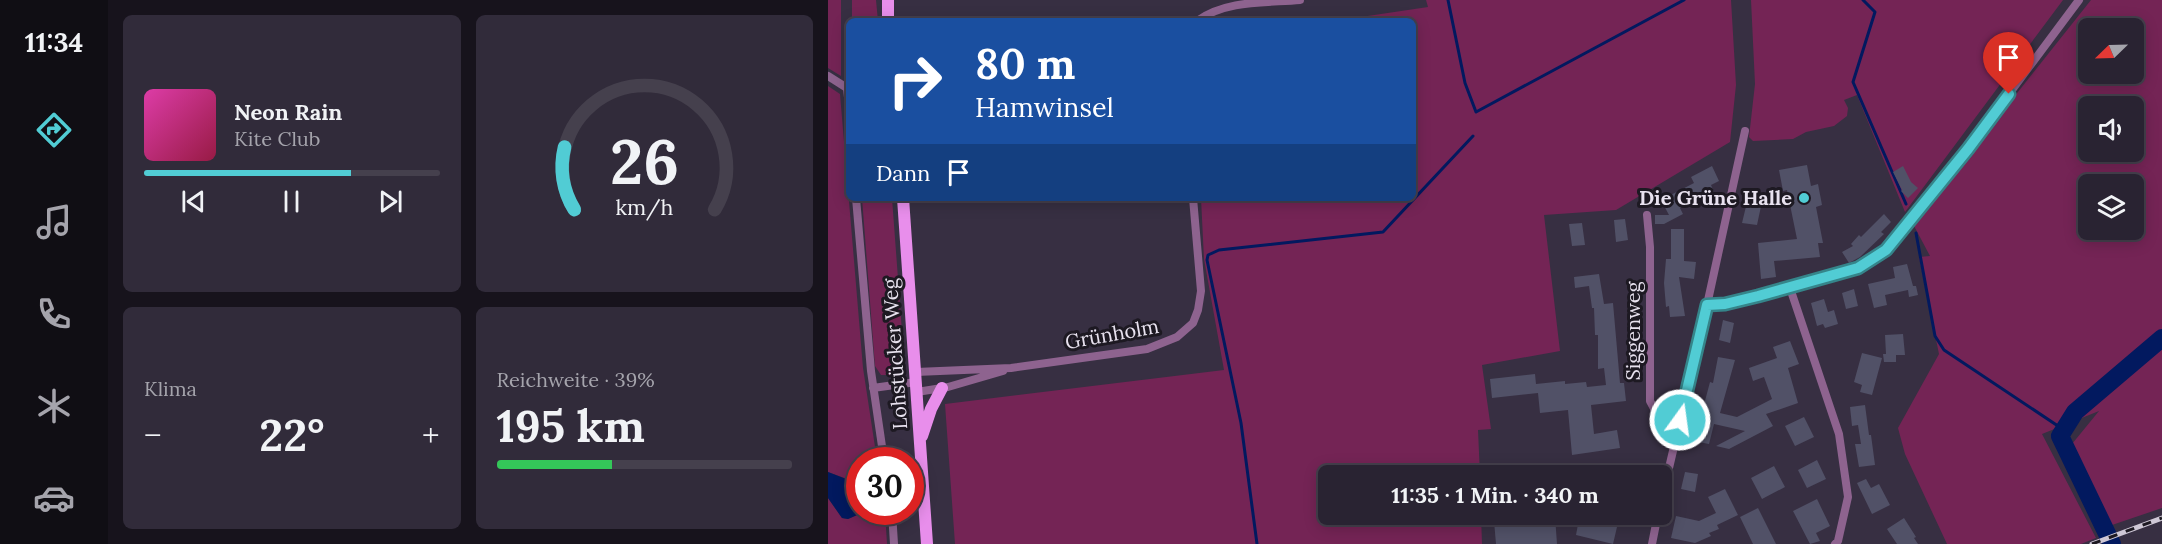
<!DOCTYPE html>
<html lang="de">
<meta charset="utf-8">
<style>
:root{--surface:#292332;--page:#312b3a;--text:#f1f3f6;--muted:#a5a4ac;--line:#45404d;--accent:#51ccd4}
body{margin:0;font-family:Lora,serif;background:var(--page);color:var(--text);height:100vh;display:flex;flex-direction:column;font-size:22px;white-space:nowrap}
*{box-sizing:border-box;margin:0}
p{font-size:20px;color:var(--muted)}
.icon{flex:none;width:33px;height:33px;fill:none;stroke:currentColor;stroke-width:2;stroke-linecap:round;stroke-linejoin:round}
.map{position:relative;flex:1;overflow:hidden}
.panel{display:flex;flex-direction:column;gap:15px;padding:15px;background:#17131c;width:720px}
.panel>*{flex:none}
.hud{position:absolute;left:18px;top:18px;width:570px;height:183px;border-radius:9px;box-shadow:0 3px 15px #0003,0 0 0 2px var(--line);background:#1a4fa0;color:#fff;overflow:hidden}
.needle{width:39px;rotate:247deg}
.controls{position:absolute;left:1250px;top:18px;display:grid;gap:12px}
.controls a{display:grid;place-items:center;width:66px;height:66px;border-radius:9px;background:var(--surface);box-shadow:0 3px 15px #0003,0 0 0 2px var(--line);font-size:30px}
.speed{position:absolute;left:18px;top:447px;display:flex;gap:12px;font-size:30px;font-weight:700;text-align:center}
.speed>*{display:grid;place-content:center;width:78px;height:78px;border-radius:50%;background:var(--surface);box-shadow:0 3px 15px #0003,0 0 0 2px var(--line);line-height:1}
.speed .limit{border:9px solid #d22;background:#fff;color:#111}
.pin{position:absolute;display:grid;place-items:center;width:51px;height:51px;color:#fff;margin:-62px -26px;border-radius:50% 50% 50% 0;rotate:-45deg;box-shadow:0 0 6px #0007}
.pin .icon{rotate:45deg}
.me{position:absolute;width:66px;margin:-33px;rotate:14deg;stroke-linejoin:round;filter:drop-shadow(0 0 4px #0008)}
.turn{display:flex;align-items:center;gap:21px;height:126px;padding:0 30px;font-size:27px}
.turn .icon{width:78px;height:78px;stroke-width:2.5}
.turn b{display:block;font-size:42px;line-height:51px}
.then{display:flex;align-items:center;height:57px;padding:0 30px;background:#0003;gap:12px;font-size:22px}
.big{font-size:45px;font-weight:700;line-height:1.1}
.panel .widget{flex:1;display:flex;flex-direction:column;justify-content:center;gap:9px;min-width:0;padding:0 21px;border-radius:9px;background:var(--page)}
.panel .dial{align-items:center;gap:0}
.dial svg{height:156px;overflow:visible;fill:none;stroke:var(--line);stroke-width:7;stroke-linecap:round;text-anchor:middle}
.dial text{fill:var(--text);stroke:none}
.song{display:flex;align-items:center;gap:18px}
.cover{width:72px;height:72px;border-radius:9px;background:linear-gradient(135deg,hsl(320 70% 55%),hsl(340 70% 35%))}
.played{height:6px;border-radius:3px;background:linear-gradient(90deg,var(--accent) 70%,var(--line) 70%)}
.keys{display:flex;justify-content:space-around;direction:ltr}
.heat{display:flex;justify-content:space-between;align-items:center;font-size:33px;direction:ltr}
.charge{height:9px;border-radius:4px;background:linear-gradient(90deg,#34c759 39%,var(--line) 0)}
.panel .tiles{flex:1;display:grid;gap:15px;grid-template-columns:repeat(2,1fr)}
.trip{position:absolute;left:490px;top:465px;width:354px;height:60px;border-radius:9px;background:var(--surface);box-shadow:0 3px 15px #0003,0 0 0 2px var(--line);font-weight:700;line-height:60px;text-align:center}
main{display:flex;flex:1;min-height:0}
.menu{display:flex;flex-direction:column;width:108px;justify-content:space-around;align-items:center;background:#100e14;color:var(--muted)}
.menu .icon{width:42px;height:42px}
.menu .on{color:var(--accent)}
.menu b{font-size:27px;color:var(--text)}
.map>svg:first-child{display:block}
</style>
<main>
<nav class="menu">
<b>11:34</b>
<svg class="icon on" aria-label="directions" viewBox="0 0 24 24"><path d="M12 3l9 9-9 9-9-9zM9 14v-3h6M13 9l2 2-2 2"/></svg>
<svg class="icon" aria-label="music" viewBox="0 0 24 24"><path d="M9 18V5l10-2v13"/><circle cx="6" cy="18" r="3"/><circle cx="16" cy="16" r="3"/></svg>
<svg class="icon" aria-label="phone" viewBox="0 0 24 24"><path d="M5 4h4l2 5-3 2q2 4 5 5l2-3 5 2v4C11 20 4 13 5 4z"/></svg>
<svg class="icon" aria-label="climate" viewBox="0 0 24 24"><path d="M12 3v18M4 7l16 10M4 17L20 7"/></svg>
<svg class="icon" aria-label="car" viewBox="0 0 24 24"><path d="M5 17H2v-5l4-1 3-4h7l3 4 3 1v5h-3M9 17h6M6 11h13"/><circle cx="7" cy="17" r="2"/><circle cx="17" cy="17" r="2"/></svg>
</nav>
<section class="panel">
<div class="tiles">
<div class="widget">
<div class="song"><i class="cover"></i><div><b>Neon Rain</b><p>Kite Club</p></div></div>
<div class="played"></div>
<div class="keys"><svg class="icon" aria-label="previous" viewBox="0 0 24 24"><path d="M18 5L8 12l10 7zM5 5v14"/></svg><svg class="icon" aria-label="pause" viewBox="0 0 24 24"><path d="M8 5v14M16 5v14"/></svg><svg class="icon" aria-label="next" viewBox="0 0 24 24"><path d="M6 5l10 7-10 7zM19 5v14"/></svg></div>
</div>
<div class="widget dial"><svg viewBox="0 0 100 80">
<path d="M14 69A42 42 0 1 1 86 69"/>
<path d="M14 69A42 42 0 0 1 9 37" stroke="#51ccd4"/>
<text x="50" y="56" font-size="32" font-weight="700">26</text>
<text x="50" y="72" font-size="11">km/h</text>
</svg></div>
<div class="widget"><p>Klima</p>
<div class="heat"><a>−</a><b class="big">22°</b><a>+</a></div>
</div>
<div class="widget"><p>Reichweite · 39%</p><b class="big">195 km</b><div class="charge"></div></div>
</div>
</section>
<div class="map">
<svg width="1334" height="544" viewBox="0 0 1334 544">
<rect width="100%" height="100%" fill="#372f42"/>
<path fill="#742455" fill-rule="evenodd" d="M 0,0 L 13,0 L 13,76 L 0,68 Z
M 24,0 L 48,0 L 50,21 L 24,21 Z
M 598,0 L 903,0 L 908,85 L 902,142 L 788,210 L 716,215 L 732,351 L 654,365 L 663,429 L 650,430 L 652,475 L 501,476 L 501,514 L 653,515 L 654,544 L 127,544 L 117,404 L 396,370 L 376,259 L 373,198 L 585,198 L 585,21 L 506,21 L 600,7 Z
M 923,0 L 1235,0 L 1077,212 L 1029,95 L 1016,100 L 1020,108 L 1019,116 L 1006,126 L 978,132 L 965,139 L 925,141 L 921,137 L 927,84 Z
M 1263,0 L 1334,0 L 1334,508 L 1284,525 L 1244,444 L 1271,411 L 1214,434 L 1268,538 L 1253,544 L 1119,544 L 1077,454 L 1070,428 L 1111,354 L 1091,257 L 1102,256 L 1085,224 ZM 1260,28 L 1305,28 L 1305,74 L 1260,74 ZM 1260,106 L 1305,106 L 1305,152 L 1260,152 ZM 1260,184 L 1305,184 L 1305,230 L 1260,230 Z
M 0,86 L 12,94 L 35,368 L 49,460 L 32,460 L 31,473 L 19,479 L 0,472 Z
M 34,198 L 64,198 L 76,359 L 72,359 L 73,375 L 53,375 L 47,366 Z
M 0,498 L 14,518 L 20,519 L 36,512 L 57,512 L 59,544 L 0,544 Z"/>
<path fill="#02195f" d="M 0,472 L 18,479 L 31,473 L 32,512 L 36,512 L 20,519 L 14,518 L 0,498 Z"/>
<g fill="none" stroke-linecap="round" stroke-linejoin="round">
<path stroke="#02195f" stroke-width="3" d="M 620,0 L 637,83 L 648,112 L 856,0
M 1035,0 L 1047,12 L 1025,82 L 1078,204
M 1088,233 L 1107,336 L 1116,350 L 1236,430
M 429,544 L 413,423 L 379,260 L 380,255 L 391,250 L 555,232 L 645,136"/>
<path stroke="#02195f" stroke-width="18" d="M 1284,544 L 1232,436 L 1247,412 L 1334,338"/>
</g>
<path fill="#515167" d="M 979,165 L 983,186 L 990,184 L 994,205 L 988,207 L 995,243 L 990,243 L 992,257 L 946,261 L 948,277 L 933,279 L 930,243 L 969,239 L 959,190 L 955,191 L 951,170 Z
M 884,166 L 891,181 L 883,185 L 886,192 L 852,208 L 855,214 L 836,224 L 827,224 L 827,215 L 841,215 L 833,200 L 866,183 L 863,177 Z
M 1075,166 L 1083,182 L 1090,188 L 1080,198 L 1073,191 L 1074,190 L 1065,172 Z
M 921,194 L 935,197 L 929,225 L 914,223 Z
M 1056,214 L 1063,222 L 1053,232 L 1056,234 L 1032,257 L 1021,263 L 1014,252 L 1025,246 L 1023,244 L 1031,235 L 1033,237 Z
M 797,219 L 800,240 L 788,242 L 786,220 Z
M 754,223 L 757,245 L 744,246 L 741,224 Z
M 843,229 L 856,229 L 856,261 L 868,262 L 866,279 L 851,277 L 857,316 L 842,317 L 841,306 L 838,307 L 836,283 L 838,259 L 843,259 Z
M 1079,264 L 1085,286 L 1088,286 L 1090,295 L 1081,297 L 1080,290 L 1057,295 L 1059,305 L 1046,308 L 1040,284 L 1067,278 L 1065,267 Z
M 771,274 L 776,304 L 785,303 L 792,383 L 796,383 L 798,401 L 763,405 L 766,434 L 789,430 L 792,448 L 744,455 L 740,410 L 712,413 L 710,393 L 664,398 L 662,379 L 707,374 L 708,384 L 737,381 L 737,384 L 758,382 L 759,387 L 778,385 L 776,368 L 770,369 L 770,335 L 767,335 L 766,308 L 764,308 L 761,286 L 747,288 L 746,277 Z
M 1026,289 L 1030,306 L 1018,309 L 1014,293 Z
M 996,299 L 1000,312 L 1006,310 L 1010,324 L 997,328 L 995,324 L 989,326 L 983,303 Z
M 895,320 L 906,323 L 902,343 L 891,340 Z
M 1075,334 L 1077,355 L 1068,355 L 1068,362 L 1056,362 L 1055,354 L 1058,354 L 1057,335 Z
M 962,341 L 971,364 L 960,368 L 970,403 L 938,414 L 945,426 L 901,449 L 888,446 L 917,431 L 886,424 L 881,444 L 865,441 L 872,412 L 874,412 L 882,382 L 885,383 L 890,357 L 907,360 L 892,413 L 909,417 L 944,399 L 936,377 L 925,381 L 921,368 L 949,358 L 945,347 Z
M 1034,353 L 1054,358 L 1044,395 L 1032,392 L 1034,385 L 1026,382 Z
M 1037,405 L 1041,435 L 1043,435 L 1047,465 L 1031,467 L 1027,444 L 1033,444 L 1030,425 L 1024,426 L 1022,407 Z
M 976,417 L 986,437 L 967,446 L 957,426 Z
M 989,460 L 998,479 L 979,488 L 970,470 Z
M 946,466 L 957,487 L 934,499 L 923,478 Z
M 857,472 L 870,474 L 867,492 L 853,489 Z
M 1038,479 L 1043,488 L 1051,484 L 1062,505 L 1044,514 L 1029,483 Z
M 897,489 L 910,515 L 889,525 L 891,529 L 881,533 L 883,536 L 867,543 L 843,538 L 848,516 L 871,521 L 888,513 L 880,497 Z
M 989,499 L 1002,526 L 988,533 L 992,541 L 982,544 L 965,511 Z
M 930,508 L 948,544 L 925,544 L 912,517 Z
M 727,516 L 729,544 L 668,544 L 666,521 Z
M 1076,518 L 1088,537 L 1086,538 L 1090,544 L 1069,544 L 1059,529 Z
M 751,519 L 789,527 L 785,544 L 748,535 Z"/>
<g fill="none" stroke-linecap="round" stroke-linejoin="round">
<path stroke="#8e638f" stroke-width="8" d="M 369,21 C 398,0 437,3 472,0
M 0,76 L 19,88 L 21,107
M 28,198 L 43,371 L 56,460
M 819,215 L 822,247 L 822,401 L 838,431 L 847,440
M 962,288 L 1011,434 L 1020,497 L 1010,541 L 1007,544
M 879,305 L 915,300 L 1030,268 L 1058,250 L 1140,149 L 1251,0
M 88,372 L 183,368 L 319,349 L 349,337 L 365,323 L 370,310 L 373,291 L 365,198
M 45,388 L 88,382
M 89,392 L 120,387 L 175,371
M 834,498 L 879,305 L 917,131
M 64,512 L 66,544
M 824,544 L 830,514"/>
<path stroke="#e88eeb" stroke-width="12" d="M 60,0 L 60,21
M 75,198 L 99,544
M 94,436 L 103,409 L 114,388"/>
<defs>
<path id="rail" d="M 1264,544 L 1334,518"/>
</defs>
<use href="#rail" stroke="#cec7d5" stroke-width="5"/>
<use href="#rail" stroke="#1d1922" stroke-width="3" stroke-dasharray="9" stroke-linecap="butt"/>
</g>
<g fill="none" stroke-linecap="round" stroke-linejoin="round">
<defs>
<path id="route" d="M 852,420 L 879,305 L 897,304 L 930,296 L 1030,268 L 1058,250 L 1140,149 L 1181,94"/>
</defs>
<use href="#route" stroke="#35858a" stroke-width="15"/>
<use href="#route" stroke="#51ccd4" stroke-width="10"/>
</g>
<circle fill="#51ccd4" stroke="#1d1922" stroke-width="2" cx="976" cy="198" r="6"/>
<g text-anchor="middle" stroke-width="6" stroke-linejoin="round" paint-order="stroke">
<g font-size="20" font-weight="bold" fill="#e8e2ef" stroke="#1d1922" text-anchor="end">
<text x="964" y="205">Die Grüne Halle</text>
</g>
<g font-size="20" fill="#e8e2ef" stroke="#1d1922">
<text transform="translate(805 331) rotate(-90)" y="7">Siggenweg</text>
<text transform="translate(284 334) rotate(-10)" y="7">Grünholm</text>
<text transform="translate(67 354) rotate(-94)" y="7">Lohstücker Weg</text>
</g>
</g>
</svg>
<div class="controls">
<a><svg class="needle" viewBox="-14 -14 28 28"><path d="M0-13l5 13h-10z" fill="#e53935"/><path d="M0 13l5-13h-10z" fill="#a5a4ac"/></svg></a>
<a><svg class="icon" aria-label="sound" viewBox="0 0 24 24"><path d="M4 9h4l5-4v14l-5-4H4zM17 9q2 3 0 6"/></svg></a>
<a><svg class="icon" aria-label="layers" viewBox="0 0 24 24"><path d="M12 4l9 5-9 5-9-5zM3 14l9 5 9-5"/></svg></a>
</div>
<div class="speed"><div class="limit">30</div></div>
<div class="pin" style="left:1181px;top:94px;background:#d93025"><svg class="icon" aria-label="arrive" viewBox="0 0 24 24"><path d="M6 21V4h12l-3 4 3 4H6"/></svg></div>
<svg class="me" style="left:852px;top:420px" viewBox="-20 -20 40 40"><circle r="17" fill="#51ccd4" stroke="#fff" stroke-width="3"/><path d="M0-11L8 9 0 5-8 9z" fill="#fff"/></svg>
<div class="trip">11:35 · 1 Min. · 340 m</div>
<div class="hud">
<div class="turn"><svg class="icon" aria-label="right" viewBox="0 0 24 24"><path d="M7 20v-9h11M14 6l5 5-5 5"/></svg><div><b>80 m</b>Hamwinsel</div></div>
<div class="then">Dann<svg class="icon" aria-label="arrive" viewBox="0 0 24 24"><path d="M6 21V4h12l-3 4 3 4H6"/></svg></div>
</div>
</div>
</main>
